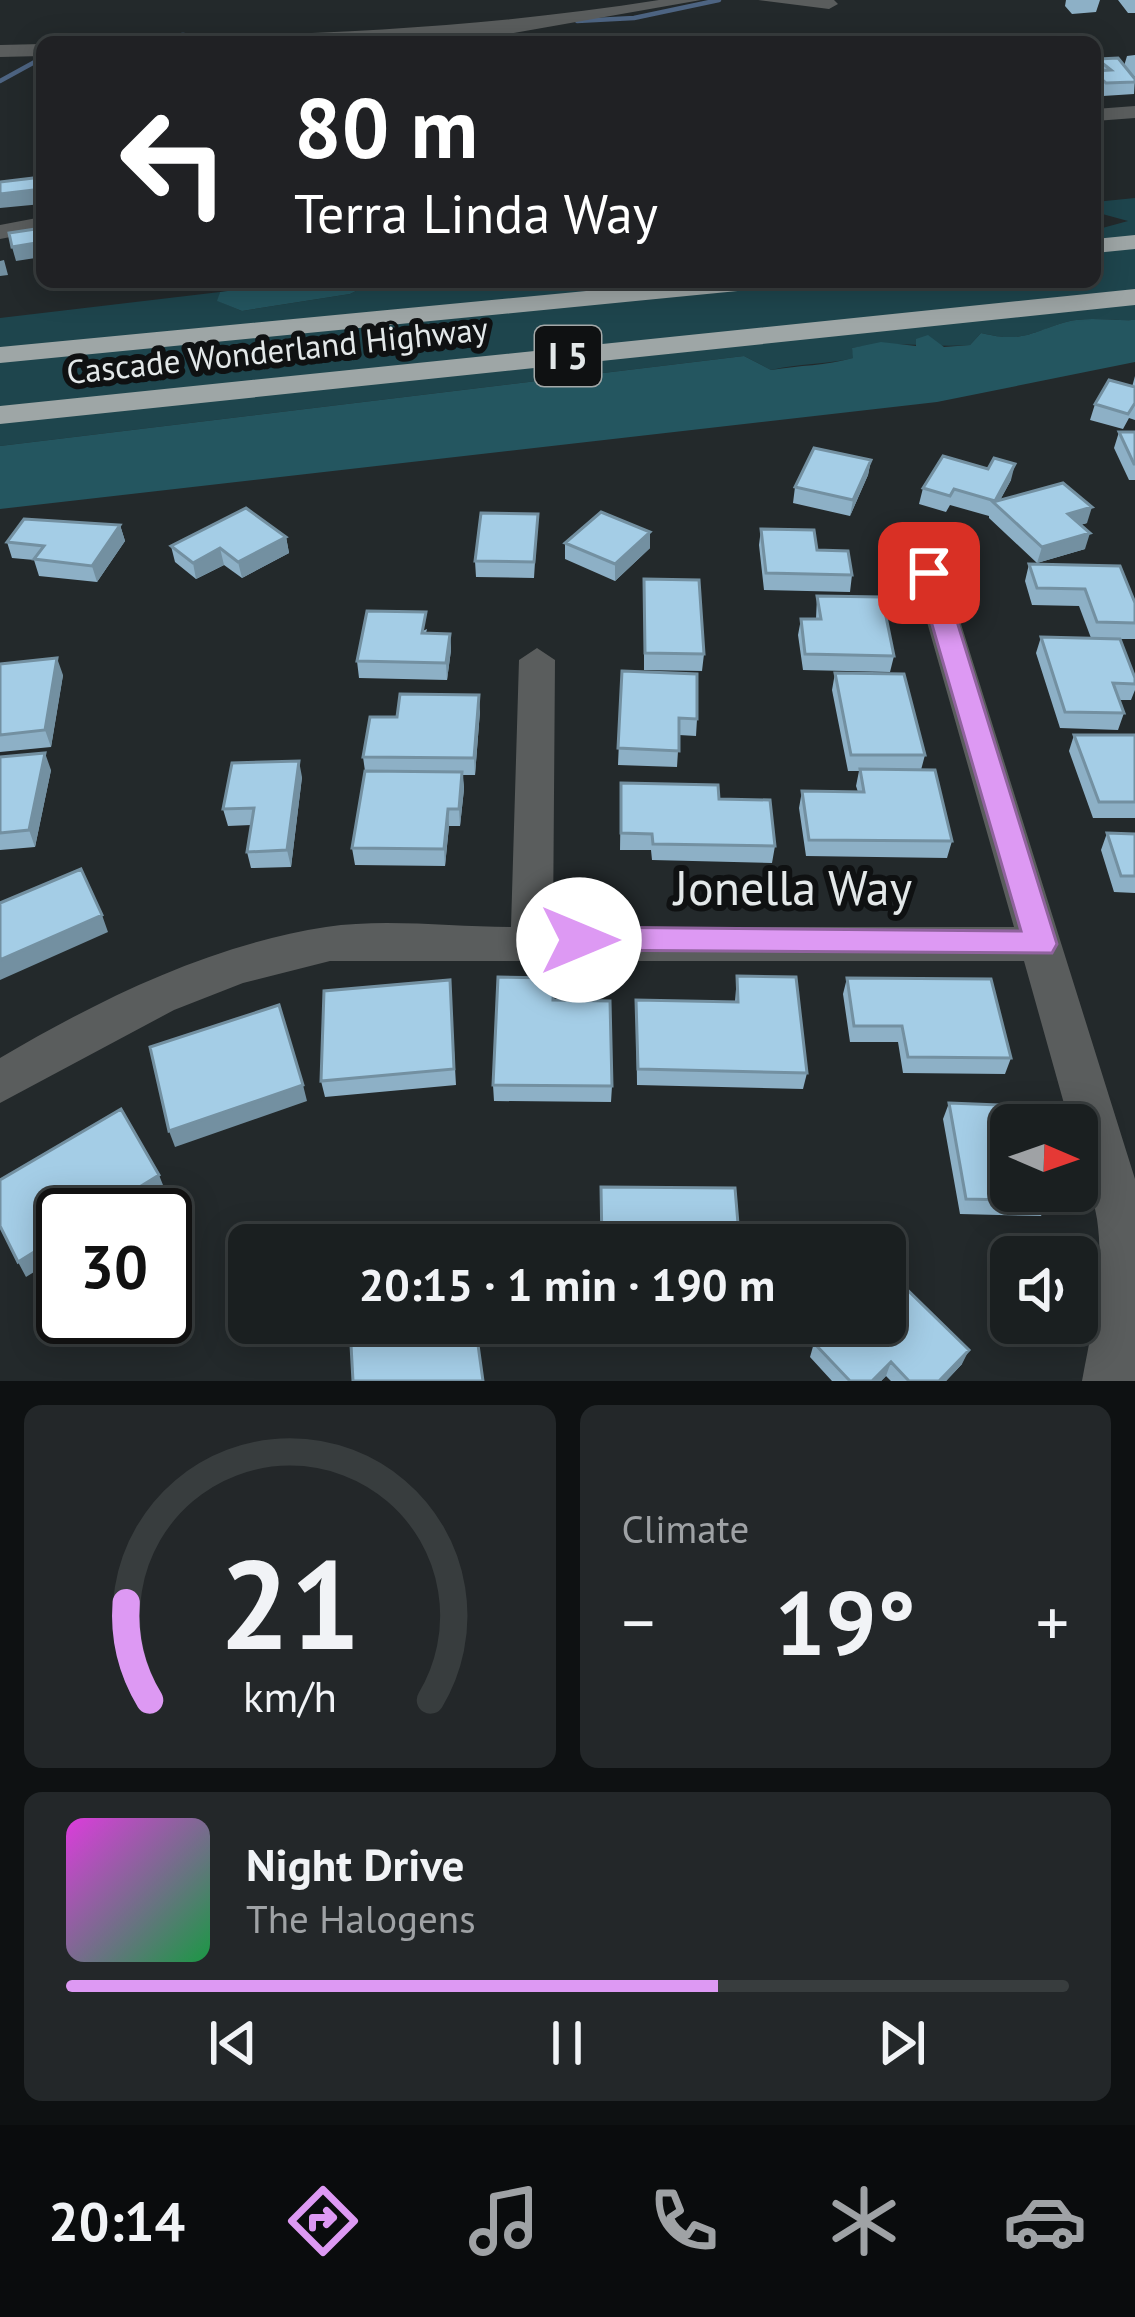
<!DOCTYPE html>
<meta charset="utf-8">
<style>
:root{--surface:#1a1f20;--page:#232729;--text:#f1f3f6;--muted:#9fa2a5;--line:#383d3e;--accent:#dd99f3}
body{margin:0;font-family:"PT Sans",sans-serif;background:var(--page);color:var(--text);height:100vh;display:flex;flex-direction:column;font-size:45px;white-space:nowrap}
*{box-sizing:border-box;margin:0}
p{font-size:39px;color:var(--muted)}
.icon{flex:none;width:66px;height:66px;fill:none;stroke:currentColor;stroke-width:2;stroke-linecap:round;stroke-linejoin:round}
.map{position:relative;height:1381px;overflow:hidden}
.side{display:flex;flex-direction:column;gap:24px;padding:24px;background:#0e1112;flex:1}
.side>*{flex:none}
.guide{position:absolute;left:36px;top:36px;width:1065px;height:252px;border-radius:18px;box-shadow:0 6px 30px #0003,0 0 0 3px var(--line);background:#202124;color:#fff;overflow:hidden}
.needle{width:78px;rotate:92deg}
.controls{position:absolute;left:990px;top:1104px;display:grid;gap:24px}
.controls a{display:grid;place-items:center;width:108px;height:108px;border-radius:18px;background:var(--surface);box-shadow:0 6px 30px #0003,0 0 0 3px var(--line);font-size:60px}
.speed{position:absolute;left:36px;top:1188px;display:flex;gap:24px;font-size:60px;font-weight:700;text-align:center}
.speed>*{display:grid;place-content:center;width:156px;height:156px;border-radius:50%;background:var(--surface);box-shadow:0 6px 30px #0003,0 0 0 3px var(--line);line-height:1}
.speed .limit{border:6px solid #111;border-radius:18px;background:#fff;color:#111}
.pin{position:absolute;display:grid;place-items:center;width:102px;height:102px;color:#fff;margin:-51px;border-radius:24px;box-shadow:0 6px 18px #0006}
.me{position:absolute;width:132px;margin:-66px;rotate:90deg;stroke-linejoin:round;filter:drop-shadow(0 0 9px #0008)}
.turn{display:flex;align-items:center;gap:42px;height:252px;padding:0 60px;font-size:54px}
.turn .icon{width:156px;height:156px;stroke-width:2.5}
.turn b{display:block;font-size:84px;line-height:102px}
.big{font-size:90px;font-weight:800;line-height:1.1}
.side .widget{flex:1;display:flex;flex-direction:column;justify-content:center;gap:18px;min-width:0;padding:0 42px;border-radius:18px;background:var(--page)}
.side .dial{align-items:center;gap:0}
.dial svg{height:312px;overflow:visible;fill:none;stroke:var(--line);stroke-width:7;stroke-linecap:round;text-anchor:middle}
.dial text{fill:var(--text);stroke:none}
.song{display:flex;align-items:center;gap:36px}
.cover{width:144px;height:144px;border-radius:18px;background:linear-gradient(135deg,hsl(300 70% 55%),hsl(140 70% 35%))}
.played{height:12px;border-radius:6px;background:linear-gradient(90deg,var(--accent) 65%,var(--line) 65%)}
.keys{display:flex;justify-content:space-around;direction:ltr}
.heat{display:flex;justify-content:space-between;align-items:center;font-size:66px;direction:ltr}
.side .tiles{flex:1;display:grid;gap:24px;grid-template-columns:1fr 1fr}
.widget:last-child{grid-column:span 2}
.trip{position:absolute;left:228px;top:1224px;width:678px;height:120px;border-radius:18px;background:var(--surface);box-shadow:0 6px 30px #0003,0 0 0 3px var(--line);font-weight:800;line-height:120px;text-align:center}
.dock{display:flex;height:192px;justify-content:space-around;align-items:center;background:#0a0c0d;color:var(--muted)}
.dock .icon{width:84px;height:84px}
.dock .active{color:var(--accent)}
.dock b{font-size:54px;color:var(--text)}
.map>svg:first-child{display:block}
</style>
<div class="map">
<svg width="1135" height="1381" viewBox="0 0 1135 1381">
<rect width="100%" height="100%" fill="#23292b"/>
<path fill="#1e454d" d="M 1135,198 L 1135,320 C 1114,321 1086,316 1066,322 C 1030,333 1022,343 981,333 L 970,345 C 930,348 890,340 852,348 L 854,358 C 825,365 800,363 771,370 L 744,356 L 0,446 L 0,318 L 220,292 L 218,301 L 242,311 L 350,294 L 374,282 L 528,282 L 539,288 L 558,282 L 1095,282 L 1095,230 L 1128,221 L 1095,212 L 1095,202 Z"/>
<path fill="#245660" d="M 294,282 L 374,282 L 350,294 L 242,311 L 217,301 L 220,292 Z
M 1135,320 L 1135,362 L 937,402 L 0,509 L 0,446 L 744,356 L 771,370 C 800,365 825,366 853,358 L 852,348 L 881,342 L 916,346 L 916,339 L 928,335 L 944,347 L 970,345 L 981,333 C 1022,343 1029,333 1066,322 C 1086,316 1114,321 1135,320 Z"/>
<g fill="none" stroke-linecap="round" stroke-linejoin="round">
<path stroke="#4d6482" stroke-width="4.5" d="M 577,21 L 634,18 L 719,0
M 111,42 L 183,35 L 243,42
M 0,81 L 42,58"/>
<path fill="#5a5d5d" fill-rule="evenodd" d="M 659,0 L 701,0 L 508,34 L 377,42 L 141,42 L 150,37 C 322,35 489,27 659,0 Z
M 758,0 L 834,0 L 838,4 L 829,9 Z
M 42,44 L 42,56 L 0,57 L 0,45 Z
M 1135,106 L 1135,118 L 1095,121 L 1095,109 Z
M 42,217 L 42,231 L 0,239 L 0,225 Z
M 929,563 L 945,573 L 1135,1179 L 1135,1381 L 1082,1381 C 1092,1327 1105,1274 1097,1219 C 1092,1186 1077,1159 1077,1125 L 1070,1125 L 1024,961 L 330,961 L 243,983 L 174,1010 L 0,1103 L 0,1058 C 100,999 210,945 326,927 C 385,918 451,927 511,927 L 519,660 L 537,648 L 555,660 L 553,927 L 1014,927 L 913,573 Z"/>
<path fill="#9ea6a6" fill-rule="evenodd" d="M 1135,235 L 1135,249 L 1095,253 L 1095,239 Z
M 680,282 L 770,282 L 758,289 L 0,363 L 0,347 Z
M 1135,289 L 1135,305 L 0,424 L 0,406 Z"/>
</g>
<path fill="#8db0c6" d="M 1066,0 L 1100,0 L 1096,12 L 1072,14 L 1065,6 Z
M 1118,0 L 1135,0 L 1135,13 L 1128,13 Z
M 1135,55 L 1135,77 L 1130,73 L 1135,79 L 1134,94 L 1103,96 L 1097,90 L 1095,97 L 1095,69 L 1097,59 L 1124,66 L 1127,56 Z
M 1135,376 L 1135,420 L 1129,418 L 1123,429 L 1090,420 L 1095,404 L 1132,387 Z
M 1119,432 L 1135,432 L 1135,480 L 1129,480 L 1114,448 Z
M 871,460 L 868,475 L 850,516 L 793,503 L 795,487 Z
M 1011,480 L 1000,500 L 1087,523 L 1080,525 L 1085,549 L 1037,563 L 989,518 L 989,516 L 950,505 L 946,512 L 919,504 L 923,488 Z
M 538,514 L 534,578 L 476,577 L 475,561 Z
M 120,525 L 125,541 L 97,582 L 39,576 L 34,560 L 12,558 L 7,542 Z
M 761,529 L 817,550 L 852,575 L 850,592 L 764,590 L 759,545 Z
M 286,537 L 289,553 L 242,578 L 224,565 L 196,579 L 175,562 L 171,546 Z
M 565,543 L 650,548 L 615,581 L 565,559 Z
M 1029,564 L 1135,603 L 1135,639 L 1120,639 L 1135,678 L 1135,690 L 1131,700 L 1119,700 L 1124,713 L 1118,730 L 1060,728 L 1036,653 L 1041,637 L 1091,638 L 1079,606 L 1032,605 L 1025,581 Z
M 644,579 L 704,654 L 702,671 L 644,670 Z
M 817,596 L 894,656 L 890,672 L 803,670 L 798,635 L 801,619 L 816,619 Z
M 427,629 L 426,633 L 450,634 L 451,650 L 447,680 L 359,678 L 357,661 Z
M 0,664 L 63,675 L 51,747 L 0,752 Z
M 622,671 L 697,719 L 696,736 L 679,735 L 677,767 L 618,765 Z
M 835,673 L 925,755 L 921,770 L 952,841 L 947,858 L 806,856 L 799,808 L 802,791 L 858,792 L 856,786 L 859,771 L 848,771 L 832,690 Z
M 480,711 L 475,775 L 463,775 L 464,789 L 460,826 L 449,826 L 445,866 L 355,865 L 352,848 L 365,771 L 363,757 L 397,717 Z
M 1074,735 L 1135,735 L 1135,818 L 1093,818 L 1069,751 Z
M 0,757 L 51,770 L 35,847 L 0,850 Z
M 302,777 L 291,867 L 251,868 L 247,852 L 251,825 L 228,826 L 223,809 Z
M 621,783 L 719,799 L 775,846 L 772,863 L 652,860 L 651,850 L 620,850 Z
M 1107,833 L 1135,834 L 1135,893 L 1114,892 L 1101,850 Z
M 737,976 L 807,1073 L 803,1089 L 637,1085 L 636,1000 L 735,1002 Z
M 847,978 L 1011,1058 L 1005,1074 L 903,1073 L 898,1042 L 850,1042 L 843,994 Z
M 450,980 L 456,1085 L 325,1097 L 321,1081 Z
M 554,1000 L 612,1086 L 611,1102 L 494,1101 L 493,1085 Z
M 949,1103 L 1048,1201 L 1041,1216 L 960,1214 L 943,1119 Z
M 601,1187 L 739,1236 L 737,1245 L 601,1245 Z
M 814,1343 L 962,1364 L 946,1381 L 891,1381 L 886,1376 L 881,1381 L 832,1381 L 810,1357 Z"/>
<path fill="#7390a1" d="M 42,189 L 42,204 L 0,208 L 0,194 Z
M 42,242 L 42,257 L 16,261 L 12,247 Z
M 4,260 L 8,275 L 0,276 L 0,261 Z
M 871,460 L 868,475 L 850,516 L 853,500 Z
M 1015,464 L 1011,480 L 997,506 L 995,501 Z
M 1092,507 L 1087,523 L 1063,530 L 1068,514 Z
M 120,525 L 125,541 L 97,582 L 92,566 Z
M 650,532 L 650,548 L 615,581 L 615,564 Z
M 1090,533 L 1085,549 L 1037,563 L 1042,547 Z
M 286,537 L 289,553 L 242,578 L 238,562 Z
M 220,548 L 224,565 L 196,579 L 193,563 Z
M 450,634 L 451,650 L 447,680 L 446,663 Z
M 57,658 L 63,675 L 51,747 L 45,730 Z
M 479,695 L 480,711 L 475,775 L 474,758 Z
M 45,753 L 51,770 L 35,847 L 29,830 Z
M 299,761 L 302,777 L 291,867 L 287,850 Z
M 462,772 L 464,789 L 460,826 L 459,809 Z
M 448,809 L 449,826 L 445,866 L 444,849 Z
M 102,915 L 108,932 L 0,980 L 0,960 Z
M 303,1085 L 307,1101 L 175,1147 L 169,1131 Z
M 159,1175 L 165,1190 L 126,1215 L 94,1215 Z
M 63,1234 L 63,1254 L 26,1277 L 18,1262 Z
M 969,1350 L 962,1364 L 946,1381 L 939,1381 Z
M 891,1362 L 886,1376 L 881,1381 L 872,1381 Z"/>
<path fill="#a4cde6" stroke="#7390a1" stroke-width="3" d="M 1118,58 L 1135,79 L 1135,82 L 1106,83 L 1095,73 L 1095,71 L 1111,70 L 1097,59 Z
M 42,177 L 42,189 L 0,194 L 0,182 Z
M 42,228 L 42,242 L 12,247 L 9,233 Z
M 1109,380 L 1135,387 L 1135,403 L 1128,414 L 1095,404 Z
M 1119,432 L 1135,432 L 1135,464 L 1134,464 Z
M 814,448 L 871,460 L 853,500 L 795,487 Z
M 943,456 L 988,469 L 994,458 L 1015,464 L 995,501 L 954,489 L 950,496 L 923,488 Z
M 1063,483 L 1092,507 L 1068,514 L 1090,533 L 1042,547 L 993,502 Z
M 246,508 L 286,537 L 238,562 L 220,548 L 193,563 L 171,546 Z
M 601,512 L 650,532 L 615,564 L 565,543 Z
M 481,513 L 538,514 L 534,562 L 475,561 Z
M 24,519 L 120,525 L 92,566 L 34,559 L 44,546 L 7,542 Z
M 761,529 L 814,530 L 817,550 L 848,551 L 852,575 L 766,573 Z
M 1029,564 L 1120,566 L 1135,603 L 1135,623 L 1097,622 L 1085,589 L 1037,588 Z
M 644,579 L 699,580 L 704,654 L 645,653 Z
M 817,596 L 882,597 L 894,656 L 805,654 L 801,619 L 821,619 Z
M 367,611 L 426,612 L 422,633 L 450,634 L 446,663 L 357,661 Z
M 1041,637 L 1120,639 L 1135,678 L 1135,684 L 1113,683 L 1124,713 L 1065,712 Z
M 57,658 L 45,730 L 0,735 L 0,664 Z
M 622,671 L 697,674 L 697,719 L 679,718 L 679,751 L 618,748 Z
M 835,673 L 904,674 L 925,755 L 851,755 Z
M 400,694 L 479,695 L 474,758 L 363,757 L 370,717 L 397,717 Z
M 1074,735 L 1135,735 L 1135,802 L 1099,802 Z
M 45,753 L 29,830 L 0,833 L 0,757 Z
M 299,761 L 287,850 L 247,852 L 254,808 L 223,809 L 232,763 Z
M 860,769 L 935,770 L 952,841 L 809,840 L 802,791 L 864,792 Z
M 365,771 L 462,772 L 459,809 L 448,809 L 444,849 L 352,848 Z
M 621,783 L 718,785 L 719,799 L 770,800 L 775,846 L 653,844 L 652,834 L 621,833 Z
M 1107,833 L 1135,834 L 1135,876 L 1121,876 Z
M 81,869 L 102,915 L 0,960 L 0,903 Z
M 737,976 L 796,977 L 807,1073 L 638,1069 L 636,1000 L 738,1002 Z
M 498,977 L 554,978 L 553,1000 L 610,1001 L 612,1086 L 493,1085 Z
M 847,978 L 991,979 L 1011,1058 L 908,1057 L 902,1026 L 854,1026 Z
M 450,980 L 454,1069 L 321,1081 L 324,991 Z
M 279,1005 L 303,1085 L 169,1131 L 150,1047 Z
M 949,1103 L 1027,1106 L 1031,1125 L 1011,1125 L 1011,1191 L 1046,1191 L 1048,1201 L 966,1199 Z
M 121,1109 L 159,1175 L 94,1215 L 63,1215 L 63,1234 L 18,1262 L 0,1226 L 0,1180 Z
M 601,1187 L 735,1188 L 739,1236 L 683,1235 L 684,1245 L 602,1245 Z
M 888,1271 L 969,1350 L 939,1381 L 909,1381 L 891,1362 L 872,1381 L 850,1381 L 814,1343 L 835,1323 L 885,1323 L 885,1274 Z
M 462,1323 L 475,1323 L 483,1381 L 353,1381 L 351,1345 Z"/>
<path fill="#dd99f3" stroke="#90639e" stroke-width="3" d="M 929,565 L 942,573 L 1057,944 L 1052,953 L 567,950 L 562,940 L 567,931 L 579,927 L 1021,931 L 917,573 Z"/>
<g text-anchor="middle" stroke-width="12" stroke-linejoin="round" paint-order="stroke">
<g font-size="33" fill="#e3e8e9" stroke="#0f1112">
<text transform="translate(277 350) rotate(-6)" y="12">Cascade Wonderland Highway</text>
</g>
<rect fill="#0f1112" stroke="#a3a8a8" stroke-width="3" x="535" y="326" width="66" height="60" rx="9"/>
<g font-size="36" font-weight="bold" fill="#e3e8e9">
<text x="568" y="369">I 5</text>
</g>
<g font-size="48" fill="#e3e8e9" stroke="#0f1112">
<text x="793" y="905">Jonella Way</text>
</g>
</g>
</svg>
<div class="controls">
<a><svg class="needle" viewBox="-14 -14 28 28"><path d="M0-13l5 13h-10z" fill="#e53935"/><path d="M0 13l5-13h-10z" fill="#9fa2a5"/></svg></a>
<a><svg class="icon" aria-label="sound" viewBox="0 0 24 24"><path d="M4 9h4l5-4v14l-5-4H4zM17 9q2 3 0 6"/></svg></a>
</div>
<div class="speed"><div class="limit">30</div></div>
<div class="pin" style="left:929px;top:573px;background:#d93025"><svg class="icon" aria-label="arrive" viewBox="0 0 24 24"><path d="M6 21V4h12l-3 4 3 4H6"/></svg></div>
<svg class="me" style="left:579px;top:940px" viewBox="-20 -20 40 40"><circle r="19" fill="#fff"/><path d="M0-13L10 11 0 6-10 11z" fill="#dd99f3"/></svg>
<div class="trip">20:15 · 1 min · 190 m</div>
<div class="guide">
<div class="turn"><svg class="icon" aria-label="left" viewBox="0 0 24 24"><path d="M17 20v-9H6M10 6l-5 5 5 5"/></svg><div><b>80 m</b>Terra Linda Way</div></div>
</div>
</div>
<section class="side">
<div class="tiles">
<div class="widget dial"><svg viewBox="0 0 100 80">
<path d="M14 69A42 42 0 1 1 86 69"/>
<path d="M14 69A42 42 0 0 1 8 44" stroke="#dd99f3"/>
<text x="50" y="56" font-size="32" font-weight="700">21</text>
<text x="50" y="72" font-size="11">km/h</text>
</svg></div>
<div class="widget"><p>Climate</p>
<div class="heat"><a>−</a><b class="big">19°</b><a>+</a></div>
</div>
<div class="widget">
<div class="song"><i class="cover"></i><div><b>Night Drive</b><p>The Halogens</p></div></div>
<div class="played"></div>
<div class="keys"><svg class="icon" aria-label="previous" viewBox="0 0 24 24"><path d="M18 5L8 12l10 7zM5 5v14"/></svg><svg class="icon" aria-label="pause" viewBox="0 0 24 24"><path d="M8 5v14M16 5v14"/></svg><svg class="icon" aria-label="next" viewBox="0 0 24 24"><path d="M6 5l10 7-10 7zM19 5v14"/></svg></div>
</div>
</div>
</section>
<nav class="dock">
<b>20:14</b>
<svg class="icon active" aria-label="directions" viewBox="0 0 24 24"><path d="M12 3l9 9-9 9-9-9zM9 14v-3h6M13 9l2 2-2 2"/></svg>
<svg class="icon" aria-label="music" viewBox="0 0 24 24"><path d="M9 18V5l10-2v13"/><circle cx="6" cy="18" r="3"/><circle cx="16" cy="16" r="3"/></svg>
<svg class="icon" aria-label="phone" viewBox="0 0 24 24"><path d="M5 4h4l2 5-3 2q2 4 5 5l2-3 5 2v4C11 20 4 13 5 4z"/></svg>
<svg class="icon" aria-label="climate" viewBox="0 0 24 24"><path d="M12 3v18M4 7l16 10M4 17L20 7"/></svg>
<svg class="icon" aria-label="car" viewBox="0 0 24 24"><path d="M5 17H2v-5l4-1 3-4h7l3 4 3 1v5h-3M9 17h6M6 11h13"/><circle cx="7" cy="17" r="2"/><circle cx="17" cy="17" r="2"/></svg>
</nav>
